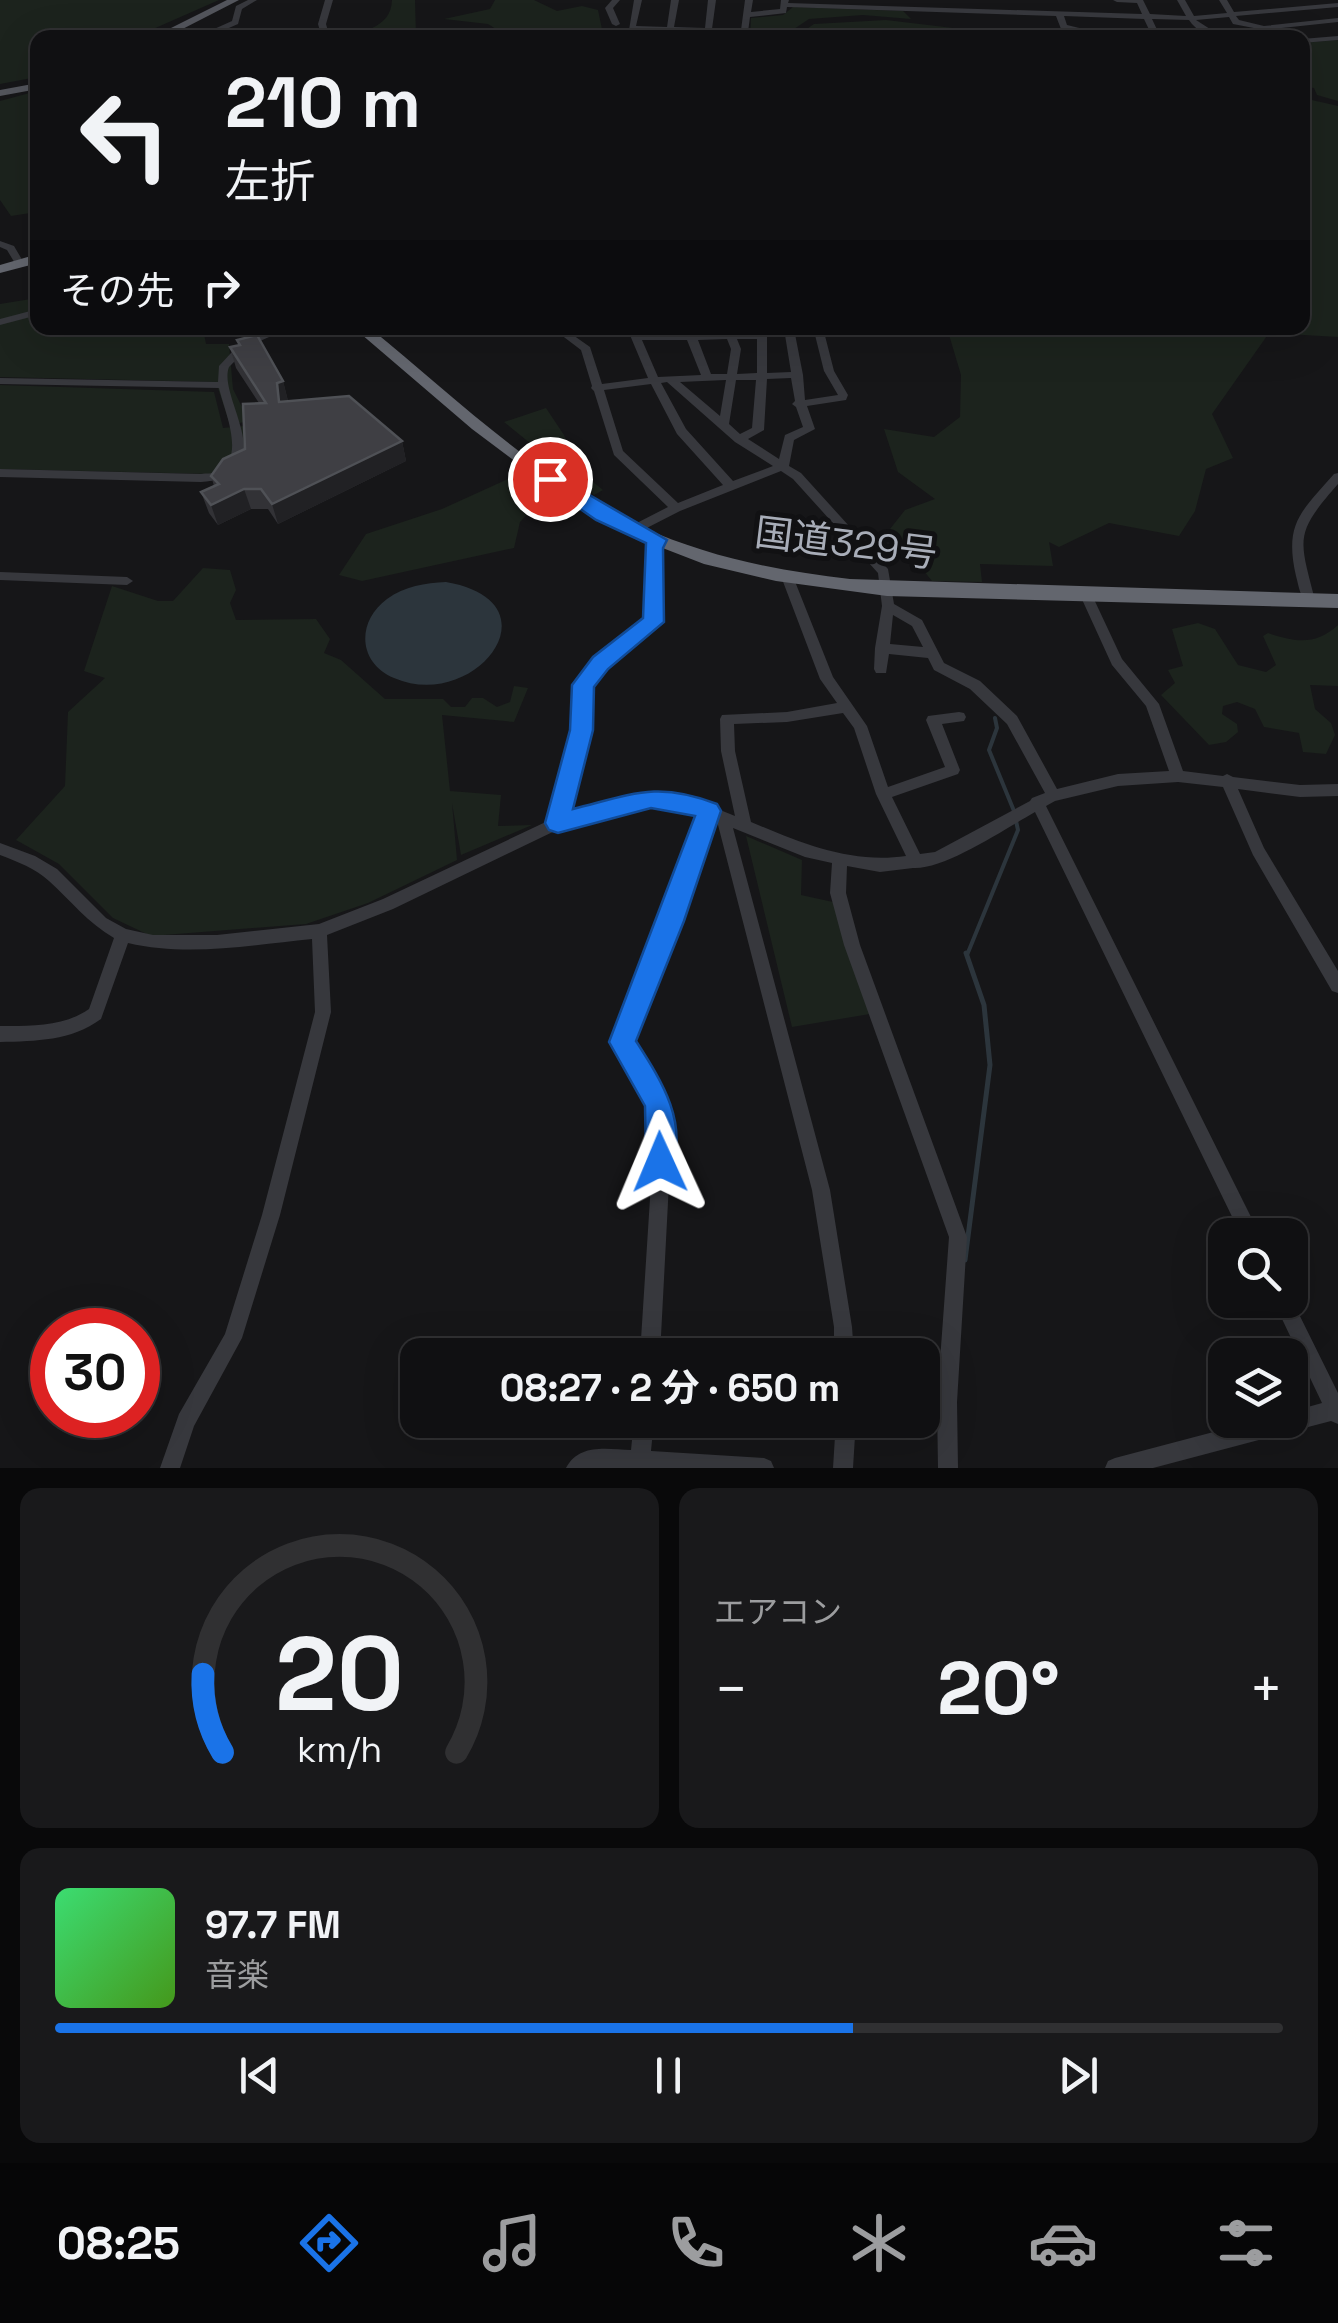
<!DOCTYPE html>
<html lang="ja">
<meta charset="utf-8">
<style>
:root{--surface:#101012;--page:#19191b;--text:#f1f3f6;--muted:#9c9d9f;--line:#303032;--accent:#1a73e8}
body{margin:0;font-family:"Space Grotesk","Noto Sans JP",sans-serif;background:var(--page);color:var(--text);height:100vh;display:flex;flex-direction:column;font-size:38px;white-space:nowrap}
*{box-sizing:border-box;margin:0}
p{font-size:32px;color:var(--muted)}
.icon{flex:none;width:55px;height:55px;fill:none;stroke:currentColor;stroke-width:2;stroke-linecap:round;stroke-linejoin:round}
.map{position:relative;height:1468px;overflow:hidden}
.details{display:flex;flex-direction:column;gap:20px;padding:20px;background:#09090a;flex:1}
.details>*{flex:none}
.guide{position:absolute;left:30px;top:30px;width:1280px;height:305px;border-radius:20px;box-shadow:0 10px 40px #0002,0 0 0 2px var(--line);background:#101012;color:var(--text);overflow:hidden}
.controls{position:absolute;left:1208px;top:1218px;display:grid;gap:20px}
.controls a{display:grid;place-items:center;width:100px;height:100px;border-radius:20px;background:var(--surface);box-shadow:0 10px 40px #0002,0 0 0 2px var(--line);font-size:50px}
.speed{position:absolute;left:30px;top:1308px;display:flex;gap:20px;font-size:50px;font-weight:700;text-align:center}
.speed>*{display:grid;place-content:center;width:130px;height:130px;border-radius:50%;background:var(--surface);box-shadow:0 10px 40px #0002,0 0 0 2px var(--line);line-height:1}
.speed .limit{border:15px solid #d22;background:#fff;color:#111}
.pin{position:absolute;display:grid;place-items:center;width:85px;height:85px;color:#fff;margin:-42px;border:5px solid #fff;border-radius:50%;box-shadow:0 2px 10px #0007}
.me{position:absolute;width:110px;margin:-55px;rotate:359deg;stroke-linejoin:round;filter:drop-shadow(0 0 8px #0008)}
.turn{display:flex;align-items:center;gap:35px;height:210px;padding:0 30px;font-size:45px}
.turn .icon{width:130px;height:130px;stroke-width:2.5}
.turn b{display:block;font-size:70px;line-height:85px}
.then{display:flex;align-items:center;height:95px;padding:0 30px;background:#0003;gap:20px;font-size:38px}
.big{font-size:75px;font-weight:700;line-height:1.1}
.details .widget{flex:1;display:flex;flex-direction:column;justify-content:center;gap:15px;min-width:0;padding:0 35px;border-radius:20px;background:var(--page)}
.details .dial{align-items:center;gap:0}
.dial svg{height:260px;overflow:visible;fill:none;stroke:var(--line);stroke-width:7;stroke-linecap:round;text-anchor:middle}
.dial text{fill:var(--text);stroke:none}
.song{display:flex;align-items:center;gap:30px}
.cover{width:120px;height:120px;border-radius:15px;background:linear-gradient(135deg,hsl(140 70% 55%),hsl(100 70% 35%))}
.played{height:10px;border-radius:5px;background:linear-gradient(90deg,var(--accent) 65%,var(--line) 65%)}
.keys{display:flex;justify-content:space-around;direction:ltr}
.heat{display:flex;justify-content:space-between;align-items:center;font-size:55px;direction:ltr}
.details .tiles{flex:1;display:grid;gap:20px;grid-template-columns:1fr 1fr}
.widget:last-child{grid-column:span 2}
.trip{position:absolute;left:400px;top:1338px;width:540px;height:100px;border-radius:20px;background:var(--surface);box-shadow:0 10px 40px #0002,0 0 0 2px var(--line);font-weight:700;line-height:100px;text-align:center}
.tab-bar{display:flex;height:160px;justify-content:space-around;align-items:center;background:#060607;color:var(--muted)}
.tab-bar .icon{width:70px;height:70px}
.tab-bar .current{color:var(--accent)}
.tab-bar b{font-size:45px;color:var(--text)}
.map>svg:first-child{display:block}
</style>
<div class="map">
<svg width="1338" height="1468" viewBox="0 0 1338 1468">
<rect width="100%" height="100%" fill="#161618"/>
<path fill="#1c231d" d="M 0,0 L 219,0 L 135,37 L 38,38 L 37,77 L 0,84 Z
M 392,0 L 415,0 L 416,37 L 335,37 C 359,32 391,30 392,0 Z
M 495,0 L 534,0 L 557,11 L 582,6 L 598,10 L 603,34 L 610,37 L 496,37 L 496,29 L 488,24 L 444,19 L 490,9 Z
M 793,7 L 903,11 L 911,19 L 863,15 L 809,19 L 782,37 L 750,38 L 751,18 L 783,15 Z
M 886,20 L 1028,37 L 795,37 L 814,24 Z
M 1338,40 L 1338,101 L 1317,95 L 1314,88 L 1303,86 L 1302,43 Z
M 37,91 L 37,212 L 11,216 L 0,200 L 0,101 Z
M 1303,98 L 1338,106 L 1338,337 L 1269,333 L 1212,414 L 1233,458 L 1206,469 L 1195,511 L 1179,536 L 1109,523 L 1059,547 L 1049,542 L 1053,566 L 980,564 L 982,582 L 932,581 L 890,529 L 905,510 L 935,499 L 898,472 L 884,429 L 934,437 L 960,417 L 961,375 L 947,328 L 1302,328 Z
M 37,298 L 38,328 L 203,328 L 206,344 L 229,344 L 233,389 L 249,421 L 230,425 L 216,382 L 0,377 L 0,304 Z
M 0,385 L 214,392 L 223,428 L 245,426 L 246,449 L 212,474 L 0,469 Z
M 546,408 L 564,435 L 576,468 L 603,490 L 594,495 L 504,422 Z
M 508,479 L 535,506 L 520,522 L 514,548 L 362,581 L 339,575 L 366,534 L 442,509 Z
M 203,568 L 230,570 L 236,590 L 230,603 L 236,620 L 316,619 L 330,639 L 324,653 L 341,660 L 385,699 L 443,699 L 451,707 L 465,707 L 472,698 L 483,698 L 497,707 L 510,702 L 514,686 L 528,688 L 514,722 L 442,715 L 450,791 L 501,795 L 498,826 L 532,825 L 461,855 L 452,803 L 457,860 L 368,903 L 306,924 L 151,936 L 113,918 L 59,864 L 16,840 L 65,786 L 68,712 L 105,678 L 84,671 L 112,586 L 158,601 L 173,601 Z
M 1198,623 L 1215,629 L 1238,665 L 1266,672 L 1276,665 L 1263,636 L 1268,633 C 1296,642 1315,646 1338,625 L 1338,686 L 1310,685 L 1315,709 L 1331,723 L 1335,735 L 1326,754 L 1303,752 L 1299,733 L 1264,727 L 1255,709 L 1237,702 L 1223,706 L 1222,714 L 1237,724 L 1238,732 L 1226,742 L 1209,745 L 1161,695 L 1175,683 L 1168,670 L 1183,666 L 1172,629 Z
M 746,836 L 802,860 L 801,895 L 833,902 L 870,1014 L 792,1027 Z"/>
<path fill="#2c353c" d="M 446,582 C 561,602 475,713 394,678 C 358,663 356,622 387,599 C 405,586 425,583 446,582 Z"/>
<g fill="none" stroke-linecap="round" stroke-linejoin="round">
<path stroke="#2c353c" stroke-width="4" d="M 995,718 L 997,728 L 989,750 L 1014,811
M 967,955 L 1018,830 L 1016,821"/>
<path stroke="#2c353c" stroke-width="5" d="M 965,1260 L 990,1065 L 984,1005 L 966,953"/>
<path fill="#37383d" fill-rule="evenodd" d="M 248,0 L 257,0 L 242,9 L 238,24 L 206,38 L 194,38 L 232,21 L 236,6 Z
M 325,0 L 333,0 L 326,24 L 330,38 L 322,38 L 318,24 Z
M 612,0 L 620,0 L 613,8 L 620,24 L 616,26 L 612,24 L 605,8 Z
M 634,0 L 642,0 L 636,26 L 667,27 L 671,0 L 679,0 L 674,27 L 705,28 L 708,0 L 716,0 L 712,29 L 741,30 L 745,0 L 753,0 L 751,12 L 780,9 L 781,0 L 789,0 L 788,3 L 1142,14 L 1137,3 L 1117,2 L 1113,0 L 1143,0 L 1150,14 L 1186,16 L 1177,0 L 1185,0 L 1194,16 L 1227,13 L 1219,0 L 1227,0 L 1234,12 L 1338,3 L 1338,7 L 1236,16 L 1239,20 L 1264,26 L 1338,18 L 1338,22 L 1264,30 L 1233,24 L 1229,17 L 1196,20 L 1224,38 C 1211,38 1196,31 1189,20 L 1152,19 L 1161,38 L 1153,38 L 1144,19 L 1064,16 L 1067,25 L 1120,38 L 1103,38 L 1061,29 L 1056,16 L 787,7 L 786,13 L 750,17 L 748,32 L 744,34 L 674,32 L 673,38 L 665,38 L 666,32 L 629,30 Z
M 1338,36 L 1338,40 L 1302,43 L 1302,39 Z
M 0,241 L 14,246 L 24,263 L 22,265 L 16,265 L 7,250 L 0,247 Z
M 38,309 L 38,315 L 0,325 L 0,319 Z
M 274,328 L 287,328 C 269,340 256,338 240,356 C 239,357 230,366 229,367 C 218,394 271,457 225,478 C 218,481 208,481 201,482 L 0,477 L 0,469 L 201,474 C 206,473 212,474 217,472 C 247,459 224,410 219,388 L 0,384 L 0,378 L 218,382 L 219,366 L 243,340 Z
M 382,328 L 396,328 L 370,338 L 365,335 Z
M 552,328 L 563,328 L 590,347 L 602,384 L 648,378 L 627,328 L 637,328 L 640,334 L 685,334 L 683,328 L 693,328 L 695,333 L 725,333 L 725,329 L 729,328 L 735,333 L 757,333 L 756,328 L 766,328 L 767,331 L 783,328 L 823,328 L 834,371 L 848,395 L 846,400 L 807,406 L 815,429 L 794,440 L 789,466 L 801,473 L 888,569 L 894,604 L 922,620 L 944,663 L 980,681 L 1017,716 L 1057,789 L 1118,774 L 1169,771 L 1146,706 L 1112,665 L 1080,595 L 1086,590 L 1092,595 L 1122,659 L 1159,704 L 1183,771 L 1223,776 L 1227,774 L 1233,777 L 1300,785 L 1338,784 L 1338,796 L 1300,797 L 1238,789 L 1264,848 L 1338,971 L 1338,993 L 1332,991 L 1253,855 L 1223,787 L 1178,782 L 1118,786 L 1055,801 L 1046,806 L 1260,1235 L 1241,1235 L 1035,812 C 1005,829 944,870 913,868 L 880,872 L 847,866 L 846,893 L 860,945 L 967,1237 L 957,1402 L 958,1468 L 938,1468 L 937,1402 L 949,1237 L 844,945 L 830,893 L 832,863 L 805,857 L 733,828 L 830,1190 L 852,1327 L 854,1355 L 834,1355 L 834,1327 L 812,1190 L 717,821 L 713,820 L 679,921 L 631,1042 L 667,1103 L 669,1183 L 660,1355 L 640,1355 L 651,1183 L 651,1105 L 614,1043 L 663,921 L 701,814 L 682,807 L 651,805 L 561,828 L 393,909 L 327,935 L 331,1012 L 280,1215 L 242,1338 L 194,1426 L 180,1468 L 160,1468 L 179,1414 L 225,1334 L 262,1215 L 315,1012 L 312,939 C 251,945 188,957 128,943 L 101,1019 C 71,1041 36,1041 0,1042 L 0,1026 C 31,1026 63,1027 89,1009 L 114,938 C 88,923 71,901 49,881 C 35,868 18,862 0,855 L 0,843 L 35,856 L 57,869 L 106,918 L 126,929 L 153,935 L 217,935 L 319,924 L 383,899 L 552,819 L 575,730 L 576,685 L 596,660 L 648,619 L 647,551 L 653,538 L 657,537 L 663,541 L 659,551 L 660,621 L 606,666 L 590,686 L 589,730 L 567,815 L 651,793 L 683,795 L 735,816 L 721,751 L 720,719 L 722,715 L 787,712 L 837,703 L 820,679 L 782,579 L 788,575 L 794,579 L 833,677 L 867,726 L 888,787 L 945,767 L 926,720 L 928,716 L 959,712 L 964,713 L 966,717 L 964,721 L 942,724 L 960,770 L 958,774 L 892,797 L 920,854 L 935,852 L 1030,801 L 1032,798 L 1045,793 L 1007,724 L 970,689 L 934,670 L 928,658 L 889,654 L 886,673 L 876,673 L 874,669 L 875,648 L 882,606 L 878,573 L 793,479 L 781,471 L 680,511 L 637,533 L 629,533 L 627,530 L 629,527 L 668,507 L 614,455 L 594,391 L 591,388 L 592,386 L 581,350 ZM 814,331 L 824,371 L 838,395 L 805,400 L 803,375 L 795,334 ZM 785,335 L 791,372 L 767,373 L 767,337 ZM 727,339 L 731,349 L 727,374 L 711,374 L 698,340 ZM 737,339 L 757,339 L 757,373 L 737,374 L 741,349 ZM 642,340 L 687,340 L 701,375 L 658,377 ZM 791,378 L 795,401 L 792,404 L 796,407 L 803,427 L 785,435 L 779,459 L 748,439 L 764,430 L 767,379 ZM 726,380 L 720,416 L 680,382 ZM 736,380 L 756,380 L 752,428 L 740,434 L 729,424 ZM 667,382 L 735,442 L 773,466 L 733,481 L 686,429 L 661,383 ZM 651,384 L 677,434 L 723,485 L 678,503 L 623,451 L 604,390 ZM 893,615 L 912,626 L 923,647 L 890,644 ZM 843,713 L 854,728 L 876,794 L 906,856 C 850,864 801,843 751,822 L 735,751 L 734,724 L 787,722 Z
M 1338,473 L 1338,484 C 1294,534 1299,538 1315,600 L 1309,605 C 1300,598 1299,587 1296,576 C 1284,523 1301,512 1334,474 Z
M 0,572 L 127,577 L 133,581 L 127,585 L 0,580 Z
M 1290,1296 L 1338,1393 L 1338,1424 L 1331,1421 L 1153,1468 L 1105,1468 L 1108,1461 L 1115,1458 L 1259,1420 L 1290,1420 L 1290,1412 L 1322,1403 L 1273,1300 L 1290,1300 Z
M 634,1420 L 654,1420 L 651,1451 L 764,1458 L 771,1461 L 774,1468 L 566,1468 C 579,1443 607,1449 631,1450 Z
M 836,1420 L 856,1420 L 853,1468 L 833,1468 Z"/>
<path fill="#53555c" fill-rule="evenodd" d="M 227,0 L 239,0 L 165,38 L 151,38 Z
M 38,83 L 38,89 L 0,96 L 0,90 Z"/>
<path fill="#63666e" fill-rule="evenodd" d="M 38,254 L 38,263 L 0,273 L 0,265 Z
M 354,328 L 370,328 C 456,398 539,480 642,527 C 708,557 778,571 850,579 L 1338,594 L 1338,608 L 887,596 L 776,581 L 704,564 L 629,535 L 565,499 L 472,429 Z"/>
</g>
<path fill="#323236" d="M 237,340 L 283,381 L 288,401 L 402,441 L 406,461 L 278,524 L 268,509 L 251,509 L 218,525 L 209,513 L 201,492 L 214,486 L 211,476 L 245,449 L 259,403 L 236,368 L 230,347 L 239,345 Z"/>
<path fill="#212124" d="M 283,381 L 288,401 L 279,402 L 277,383 Z
M 402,441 L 406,461 L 278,524 L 272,504 Z
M 244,489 L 251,509 L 218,525 L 211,505 Z"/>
<path fill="#3f3f44" stroke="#4f5156" stroke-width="2.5" d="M 257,335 L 283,381 L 277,383 L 279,402 L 349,396 L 402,441 L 272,504 L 261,489 L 244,489 L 211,505 L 201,492 L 219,484 L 211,476 L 223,459 L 245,449 L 243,404 L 266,403 L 230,347 L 240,345 L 237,340 Z"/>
<path fill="#1a73e8" stroke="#114b97" stroke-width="2.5" d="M 550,472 L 667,540 L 663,548 L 664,622 L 608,669 L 594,687 L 593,730 L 573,809 C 633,794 657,781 717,804 L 721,811 L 684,921 L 636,1041 C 661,1080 690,1124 670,1172 L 660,1176 L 650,1172 L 646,1162 L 645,1106 L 609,1042 L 695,816 L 651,808 L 558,833 L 549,830 L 545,823 L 570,730 L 572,685 L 593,657 L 643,618 L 646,543 L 596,520 L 543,483 L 543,474 Z"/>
<g text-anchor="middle" stroke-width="10" stroke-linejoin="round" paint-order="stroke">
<g font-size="38" fill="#a8adb8" stroke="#111113">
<text transform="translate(846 543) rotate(7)" y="13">国道329号</text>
</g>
</g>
</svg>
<div class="controls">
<a><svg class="icon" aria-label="search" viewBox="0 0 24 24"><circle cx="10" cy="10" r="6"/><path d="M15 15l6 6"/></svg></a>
<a><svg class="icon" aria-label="layers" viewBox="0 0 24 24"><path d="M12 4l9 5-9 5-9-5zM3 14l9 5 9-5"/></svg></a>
</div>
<div class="speed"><div class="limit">30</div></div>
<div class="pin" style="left:550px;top:479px;background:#d93025"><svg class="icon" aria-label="arrive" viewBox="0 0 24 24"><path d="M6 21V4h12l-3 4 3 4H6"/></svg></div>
<svg class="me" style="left:660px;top:1162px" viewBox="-20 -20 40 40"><path d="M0-17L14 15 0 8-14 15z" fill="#1a73e8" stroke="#fff" stroke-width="4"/></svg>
<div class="trip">08:27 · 2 分 · 650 m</div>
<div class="guide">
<div class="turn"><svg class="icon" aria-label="left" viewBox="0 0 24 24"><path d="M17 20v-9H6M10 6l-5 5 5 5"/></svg><div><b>210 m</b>左折</div></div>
<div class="then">その先<svg class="icon" aria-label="right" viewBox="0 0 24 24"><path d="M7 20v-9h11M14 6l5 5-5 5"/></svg></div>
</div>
</div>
<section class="details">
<div class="tiles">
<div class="widget dial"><svg viewBox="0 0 100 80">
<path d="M14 69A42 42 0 1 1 86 69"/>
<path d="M14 69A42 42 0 0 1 8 45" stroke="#1a73e8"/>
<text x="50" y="56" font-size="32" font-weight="700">20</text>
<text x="50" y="72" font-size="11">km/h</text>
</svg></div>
<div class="widget"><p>エアコン</p>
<div class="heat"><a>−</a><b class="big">20°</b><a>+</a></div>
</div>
<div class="widget">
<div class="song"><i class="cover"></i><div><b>97.7 FM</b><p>音楽</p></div></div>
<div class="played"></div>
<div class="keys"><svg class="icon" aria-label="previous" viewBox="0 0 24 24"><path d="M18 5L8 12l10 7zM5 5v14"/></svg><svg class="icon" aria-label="pause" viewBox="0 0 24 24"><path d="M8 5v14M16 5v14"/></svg><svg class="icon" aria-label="next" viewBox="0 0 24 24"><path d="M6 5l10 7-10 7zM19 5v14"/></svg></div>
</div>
</div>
</section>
<nav class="tab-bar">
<b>08:25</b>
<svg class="icon current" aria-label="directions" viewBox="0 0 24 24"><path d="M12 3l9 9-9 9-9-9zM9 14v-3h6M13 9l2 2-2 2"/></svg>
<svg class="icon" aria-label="music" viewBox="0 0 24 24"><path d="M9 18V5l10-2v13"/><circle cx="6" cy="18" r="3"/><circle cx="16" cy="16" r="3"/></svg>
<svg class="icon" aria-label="phone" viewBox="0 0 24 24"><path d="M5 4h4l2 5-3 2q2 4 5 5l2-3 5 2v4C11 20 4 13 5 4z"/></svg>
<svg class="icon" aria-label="climate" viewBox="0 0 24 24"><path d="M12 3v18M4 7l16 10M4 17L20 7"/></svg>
<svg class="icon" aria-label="car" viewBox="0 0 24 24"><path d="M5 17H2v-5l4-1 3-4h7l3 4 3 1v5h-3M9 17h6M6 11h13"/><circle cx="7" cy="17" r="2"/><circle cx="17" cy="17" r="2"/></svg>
<svg class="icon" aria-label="filters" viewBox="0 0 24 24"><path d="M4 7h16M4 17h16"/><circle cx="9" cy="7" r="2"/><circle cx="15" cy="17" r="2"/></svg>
</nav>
